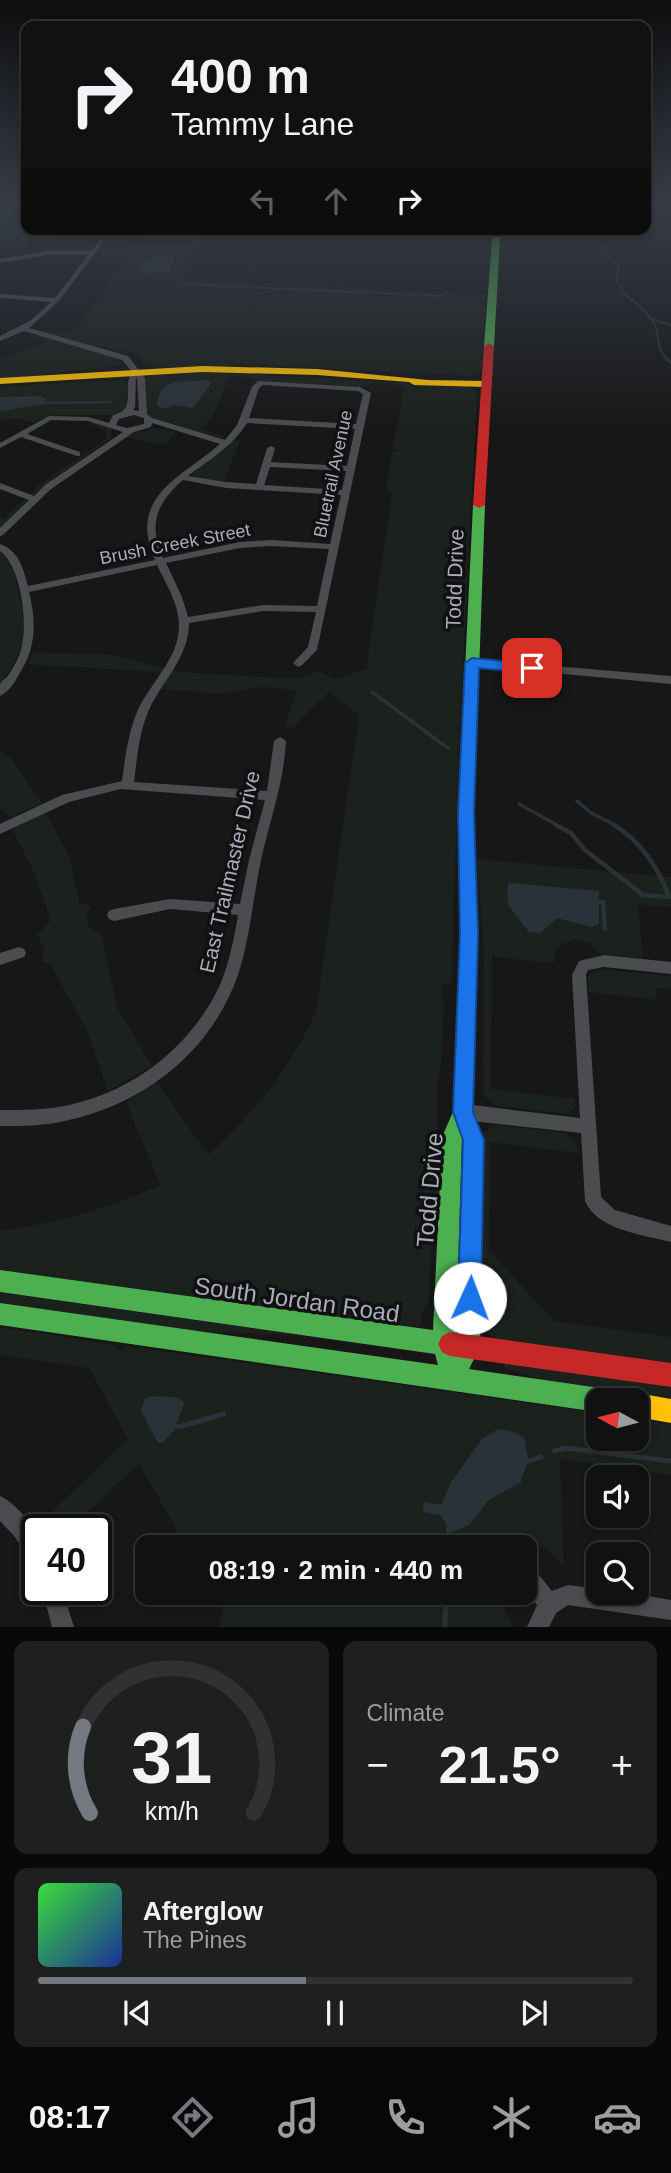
<!DOCTYPE html>
<meta charset="utf-8">
<style>
:root{--surface:#111;--page:#1e1f1f;--text:#f1f3f6;--muted:#9c9d9f;--line:#303131;--accent:#757880}
body{margin:0;font-family:Helvetica,sans-serif;background:var(--page);color:var(--text);height:100vh;display:flex;flex-direction:column;font-size:26px;white-space:nowrap}
*{box-sizing:border-box;margin:0}
p{font-size:23px;color:var(--muted)}
.icon{flex:none;width:38px;height:38px;fill:none;stroke:currentColor;stroke-width:2;stroke-linecap:round;stroke-linejoin:round}
.map{position:relative;height:1627px;overflow:hidden}
.details{display:flex;flex-direction:column;gap:14px;padding:14px;background:#090909;flex:1}
.details>*{flex:none}
.hud{position:absolute;left:21px;top:21px;width:630px;height:214px;border-radius:14px;box-shadow:0 4px 10px #0003,0 0 0 2px var(--line);background:#111;color:var(--text);overflow:hidden}
.needle{width:46px;rotate:277deg}
.controls{position:absolute;left:586px;top:1388px;display:grid;gap:14px}
.controls a{display:grid;place-items:center;width:63px;height:63px;border-radius:14px;background:var(--surface);box-shadow:0 4px 10px #0003,0 0 0 2px var(--line);font-size:35px}
.speed{position:absolute;left:21px;top:1514px;display:flex;gap:14px;font-size:35px;font-weight:700;text-align:center}
.speed>*{display:grid;place-content:center;width:91px;height:91px;border-radius:50%;background:var(--surface);box-shadow:0 4px 10px #0003,0 0 0 2px var(--line);line-height:1}
.speed .limit{border:4px solid #111;border-radius:10px;background:#fff;color:#111}
.pin{position:absolute;display:grid;place-items:center;width:60px;height:60px;color:#fff;margin:-30px;border-radius:14px;box-shadow:0 4px 10px #0006}
.me{position:absolute;width:77px;margin:-38px;rotate:2deg;stroke-linejoin:round;filter:drop-shadow(0 0 5px #0008)}
.turn{display:flex;align-items:center;gap:24px;height:147px;padding:0 35px;font-size:32px}
.turn .icon{width:91px;height:91px;stroke-width:2.5}
.turn b{display:block;font-size:49px;line-height:60px}
.lanes{display:flex;align-items:center;height:66px;padding:0 35px;background:#0003;justify-content:center;gap:35px;direction:ltr}
.lanes .off{opacity:.35}
.big{font-size:52px;font-weight:700;line-height:1.1}
.details .widget{flex:1;display:flex;flex-direction:column;justify-content:center;gap:10px;min-width:0;padding:0 24px;border-radius:14px;background:var(--page)}
.details .dial{align-items:center;gap:0}
.dial svg{height:182px;overflow:visible;fill:none;stroke:var(--line);stroke-width:7;stroke-linecap:round;text-anchor:middle}
.dial text{fill:var(--text);stroke:none}
.song{display:flex;align-items:center;gap:21px}
.cover{width:84px;height:84px;border-radius:10px;background:linear-gradient(135deg,hsl(120 70% 55%),hsl(230 70% 35%))}
.played{height:7px;border-radius:4px;background:linear-gradient(90deg,var(--accent) 45%,var(--line) 45%)}
.keys{display:flex;justify-content:space-around;direction:ltr}
.heat{display:flex;justify-content:space-between;align-items:center;font-size:38px;direction:ltr}
.details .tiles{flex:1;display:grid;gap:14px;grid-template-columns:1fr 1fr}
.widget:last-child{grid-column:span 2}
.trip{position:absolute;left:135px;top:1535px;width:402px;height:70px;border-radius:14px;background:var(--surface);box-shadow:0 4px 10px #0003,0 0 0 2px var(--line);font-weight:700;line-height:70px;text-align:center}
.tabs{display:flex;height:112px;justify-content:space-around;align-items:center;background:#070707;color:var(--muted)}
.tabs .icon{width:49px;height:49px}
.tabs .current{color:var(--accent)}
.tabs b{font-size:32px;color:var(--text)}
.map>svg:first-child{display:block}
</style>
<div class="map">
<svg width="671" height="1627" viewBox="0 0 671 1627">
<rect width="100%" height="100%" fill="#171717"/>
<path fill="#1b211c" d="M 0,202 L 26,202 L 26,229 L 88,229 L 63,239 L 0,247 Z
M 129,229 L 208,229 L 181,280 L 486,294 L 482,366 L 478,376 L 260,365 L 153,367 L 147,366 L 132,352 L 78,342 L 36,329 L 62,334 L 78,327 L 129,254 L 98,251 L 100,249 L 131,250 L 141,236 Z
M 29,333 L 110,355 L 125,365 L 0,379 L 0,359 L 48,342 L 27,334 Z
M 200,372 L 468,386 L 477,391 L 458,762 L 452,983 L 441,985 L 444,1011 L 441,1067 L 437,1082 L 437,1139 L 444,1146 L 442,1196 L 434,1199 L 429,1302 L 422,1312 L 421,1327 L 0,1272 L 0,1231 C 60,1222 104,1210 160,1185 L 126,1102 L 157,1082 L 208,1155 C 255,1112 290,1069 316,1011 L 359,715 L 329,692 L 292,728 L 285,726 L 297,690 L 261,687 L 222,694 L 161,689 L 166,681 L 158,672 L 28,664 L 33,652 L 111,655 L 182,672 L 298,679 L 318,671 L 335,679 L 366,669 L 392,494 L 386,490 L 392,452 L 398,451 L 392,449 L 404,390 L 402,385 L 372,383 L 365,387 L 257,381 L 251,377 L 230,376 L 211,420 L 201,429 L 226,436 L 221,438 L 157,421 L 145,413 L 144,378 L 151,375 Z
M 121,380 L 127,383 L 125,410 L 116,415 L 51,415 L 33,423 L 18,418 L 0,421 L 0,387 Z
M 94,422 L 111,428 L 111,438 L 42,487 L 0,528 L 0,517 L 4,519 L 39,485 L 105,440 L 107,431 L 90,424 Z
M 154,428 L 176,432 L 165,445 L 124,437 Z
M 234,439 L 240,441 L 224,481 L 195,478 L 193,473 Z
M 0,552 C 12,561 14,571 17,586 C 28,628 27,649 0,685 Z
M 0,750 L 12,759 L 42,803 L 10,817 L 0,808 Z
M 46,812 L 69,856 L 79,902 L 91,907 L 87,915 L 88,925 L 102,936 L 117,1007 L 152,1066 L 108,1091 L 88,1033 L 51,965 L 41,961 L 45,950 L 37,935 L 51,920 L 34,872 L 12,829 Z
M 477,859 L 671,877 L 671,907 L 638,904 L 643,958 L 600,954 L 591,944 L 575,939 L 556,947 L 554,963 L 492,957 L 491,1089 L 575,1099 L 575,1107 L 568,1114 L 496,1106 L 483,1095 L 484,956 Z
M 598,969 L 671,976 L 671,989 L 656,988 L 657,1000 L 589,992 L 588,976 Z
M 496,1125 L 566,1133 L 576,1143 L 578,1153 L 490,1142 L 489,1250 L 554,1321 L 671,1337 L 671,1363 L 498,1340 L 484,1331 L 478,1318 L 481,1138 L 483,1133 Z
M 0,1293 L 298,1335 L 188,1331 L 0,1304 Z
M 0,1327 L 116,1345 L 116,1349 L 125,1350 L 126,1346 L 598,1413 L 598,1438 L 637,1438 L 637,1419 L 671,1424 L 671,1475 L 560,1459 L 564,1568 C 552,1550 537,1539 516,1547 L 186,1547 L 139,1463 L 70,1529 L 49,1529 L 43,1520 L 128,1439 L 89,1368 L 0,1355 Z
M 506,1363 L 671,1386 L 671,1398 L 547,1382 L 507,1369 L 503,1366 Z
M 211,1593 L 499,1593 L 513,1627 L 219,1627 L 222,1612 Z"/>
<path fill="#2a3239" d="M 157,255 L 174,257 L 169,271 L 147,274 L 139,271 L 143,264 Z
M 206,380 L 211,383 L 193,408 L 174,405 L 163,409 L 157,405 C 159,376 184,383 206,380 Z
M 41,396 L 47,400 L 43,404 L 0,411 L 0,397 Z
M 511,883 L 599,891 L 599,924 L 592,927 L 557,918 L 540,933 L 529,932 L 508,905 L 507,885 Z
M 151,1396 L 174,1397 L 185,1402 L 174,1430 L 163,1443 L 158,1443 L 141,1411 L 145,1398 Z
M 498,1429 L 515,1432 L 524,1438 L 528,1459 L 521,1482 L 489,1500 L 469,1525 L 453,1532 L 440,1515 L 423,1512 L 424,1502 L 441,1505 L 451,1482 L 482,1439 Z"/>
<g fill="none" stroke-linecap="round" stroke-linejoin="round">
<path stroke="#2a3239" stroke-width="2" d="M 0,203 L 9,202
M 623,229 L 623,240 L 615,241 L 603,250 L 619,266 L 616,282 L 622,287 L 621,292 C 634,301 650,312 656,328 C 660,339 656,347 666,358
M 137,254 L 146,257
M 182,284 L 444,296
M 648,318 L 671,325"/>
<path stroke="#2a3239" stroke-width="2.5" d="M 664,356 L 671,363
M 39,403 L 110,402"/>
<path stroke="#2a3239" stroke-width="3.5" d="M 372,692 L 448,748
M 577,801 L 591,813 L 617,826
M 519,804 L 559,826"/>
<path stroke="#2a3239" stroke-width="4.5" d="M 556,825 L 571,833 L 585,850 L 643,895
M 614,825 C 642,842 658,867 669,897
M 642,895 L 669,897
M 597,902 L 603,902 L 605,929"/>
<path stroke="#2a3239" stroke-width="5" d="M 173,1425 L 178,1427 L 224,1414
M 554,1451 L 566,1448 L 671,1461
M 523,1463 L 541,1457
M 448,1547 L 449,1525
M 445,1627 L 446,1592"/>
<path fill="#4b4c50" fill-rule="evenodd" d="M 101,239 L 104,241 L 59,301 L 29,328 L 128,356 L 145,378 L 147,414 L 152,418 L 225,440 L 237,425 L 252,387 L 258,381 L 360,387 L 371,393 L 317,650 L 302,665 L 298,667 L 293,663 L 308,647 L 316,612 L 263,611 L 189,623 C 189,658 161,682 148,712 C 139,734 137,758 134,782 L 267,791 L 274,741 L 280,737 L 286,741 C 284,782 270,820 261,860 C 253,898 250,938 238,975 C 212,1050 146,1103 69,1120 C 46,1126 23,1126 0,1126 L 0,1110 C 23,1110 46,1110 69,1105 C 134,1091 190,1047 219,987 C 229,965 234,939 238,915 L 170,909 L 114,921 L 109,919 L 107,915 L 109,911 L 114,909 L 170,899 L 240,904 L 249,860 L 265,800 L 121,789 L 69,802 L 0,834 L 0,824 L 62,795 L 122,781 C 125,758 128,734 137,712 C 149,684 179,659 179,626 C 179,604 166,584 157,565 L 29,592 C 37,623 36,649 18,676 C 14,684 8,692 0,696 C 0,692 0,688 0,685 C 1,681 5,679 7,677 C 12,670 17,661 20,653 C 29,628 22,567 0,551 L 0,544 C 19,551 23,568 28,586 L 155,560 C 127,496 181,478 220,444 L 152,423 L 151,427 L 134,432 L 51,489 L 3,535 L 0,536 L 0,528 L 29,500 L 0,489 L 0,483 L 34,496 L 45,485 L 123,432 L 88,421 L 51,420 L 27,434 L 80,452 L 80,456 L 77,456 L 21,437 L 0,448 L 0,443 L 49,416 L 88,417 L 109,423 L 113,415 C 138,409 121,389 132,372 L 122,360 L 24,331 L 0,341 L 0,336 L 30,321 L 51,302 L 0,298 L 0,294 L 55,298 L 88,255 L 47,255 L 0,263 L 0,259 L 47,251 L 91,251 ZM 136,377 L 137,378 L 139,411 L 133,410 L 135,407 ZM 263,385 L 358,391 L 363,394 L 356,424 L 249,418 L 259,388 ZM 134,415 L 144,418 L 144,424 L 127,428 L 116,425 L 119,419 ZM 247,423 L 355,429 L 347,466 L 271,462 L 275,448 L 271,446 L 267,448 L 256,484 L 226,482 L 188,476 C 209,460 233,446 247,423 ZM 270,467 L 346,471 L 342,490 L 264,485 ZM 183,480 L 226,488 L 341,495 L 330,544 L 271,540 L 240,542 L 163,558 C 148,524 156,504 183,480 ZM 271,546 L 329,549 L 317,606 L 263,605 L 188,617 L 182,597 L 166,563 L 240,548 Z
M 472,659 L 671,676 L 671,684 L 468,665 L 467,663 L 468,661 Z
M 19,947 L 24,949 L 26,953 L 24,957 L 0,965 L 0,953 Z
M 604,955 L 671,962 L 671,974 L 604,967 L 588,970 L 586,975 L 601,1197 L 615,1210 L 671,1226 L 671,1242 C 644,1235 597,1230 585,1201 L 581,1133 L 463,1120 L 458,1117 L 455,1112 L 458,1107 L 463,1104 L 580,1118 L 572,975 L 579,961 Z
M 0,1496 C 11,1500 33,1523 36,1534 C 39,1543 37,1555 37,1564 L 30,1561 L 15,1537 L 0,1521 Z
M 532,1572 L 539,1575 L 552,1591 L 568,1585 L 598,1589 L 598,1592 L 623,1592 L 671,1600 L 671,1620 L 568,1605 L 556,1613 L 549,1627 L 527,1627 L 537,1605 L 525,1590 L 525,1575 Z
M 42,1589 L 62,1589 L 74,1627 L 52,1627 Z"/>
<path fill="#4caf50" fill-rule="evenodd" d="M 498,229 L 506,229 L 500,240 L 494,346 L 489,349 L 484,346 L 492,240 Z
M 479,502 L 485,505 L 474,813 L 478,934 L 473,1112 L 484,1140 L 480,1347 L 469,1369 L 600,1388 L 608,1392 L 612,1400 L 598,1400 L 598,1412 L 0,1325 L 0,1303 L 438,1365 L 435,1354 L 0,1292 L 0,1270 L 433,1330 L 442,1137 L 453,1112 L 460,934 L 458,813 L 473,505 ZM 462,1136 L 464,1140 L 457,1335 L 456,1335 Z"/>
<path fill="#ffc107" fill-rule="evenodd" d="M 202,366 L 317,369 L 428,380 L 486,381 L 491,384 L 486,387 L 414,385 L 409,382 L 317,375 L 202,372 L 0,384 L 0,378 Z
M 637,1393 L 671,1399 L 671,1423 L 637,1417 L 637,1400 L 627,1400 L 628,1396 Z"/>
<path fill="#c62828" fill-rule="evenodd" d="M 489,343 L 494,346 L 485,505 L 479,508 L 473,505 L 484,346 Z
M 450,1332 L 671,1363 L 671,1387 L 450,1356 L 442,1352 L 438,1344 L 442,1336 Z"/>
</g>
<linearGradient id="sky" x2="0" y2="1"><stop stop-color="#0d0d0d"/><stop offset="0.47" stop-color="#363c47"/><stop offset="1" stop-color="#363c47" stop-opacity="0"/></linearGradient>
<rect width="671" height="430" fill="url(#sky)"/>
<path fill="#1a73e8" stroke="#114b97" stroke-width="2" d="M 472,658 L 532,664 L 539,668 L 532,673 L 479,668 L 474,813 L 478,934 L 473,1112 L 484,1140 L 481,1298 L 478,1306 L 470,1309 L 461,1306 L 458,1298 L 463,1140 L 453,1112 L 460,934 L 458,813 L 465,663 Z"/>
<g text-anchor="middle" stroke-width="7" stroke-linejoin="round" paint-order="stroke">
<g font-size="18" fill="#a8adb8" stroke="#111113">
<text transform="translate(333 474) rotate(-78)" y="6">Bluetrail Avenue</text>
<text transform="translate(175 544) rotate(-11)" y="6">Brush Creek Street</text>
</g>
<g font-size="21" fill="#a8adb8" stroke="#111113">
<text transform="translate(455 579) rotate(-88)" y="7">Todd Drive</text>
<text transform="translate(230 872) rotate(-77)" y="7">East Trailmaster Drive</text>
</g>
<g font-size="24" fill="#a8adb8" stroke="#111113">
<text transform="translate(430 1190) rotate(-85)" y="8">Todd Drive</text>
<text transform="translate(297 1300) rotate(8)" y="8">South Jordan Road</text>
</g>
</g>
</svg>
<div class="controls">
<a><svg class="needle" viewBox="-14 -14 28 28"><path d="M0-13l5 13h-10z" fill="#e53935"/><path d="M0 13l5-13h-10z" fill="#9c9d9f"/></svg></a>
<a><svg class="icon" aria-label="sound" viewBox="0 0 24 24"><path d="M4 9h4l5-4v14l-5-4H4zM17 9q2 3 0 6"/></svg></a>
<a><svg class="icon" aria-label="search" viewBox="0 0 24 24"><circle cx="10" cy="10" r="6"/><path d="M15 15l6 6"/></svg></a>
</div>
<div class="speed"><div class="limit">40</div></div>
<div class="pin" style="left:532px;top:668px;background:#d93025"><svg class="icon" aria-label="arrive" viewBox="0 0 24 24"><path d="M6 21V4h12l-3 4 3 4H6"/></svg></div>
<svg class="me" style="left:470px;top:1298px" viewBox="-20 -20 40 40"><circle r="19" fill="#fff"/><path d="M0-13L10 11 0 6-10 11z" fill="#1a73e8"/></svg>
<div class="trip">08:19 · 2 min · 440 m</div>
<div class="hud">
<div class="turn"><svg class="icon" aria-label="right" viewBox="0 0 24 24"><path d="M7 20v-9h11M14 6l5 5-5 5"/></svg><div><b>400 m</b>Tammy Lane</div></div>
<div class="lanes"><svg class="icon off" aria-label="left" viewBox="0 0 24 24"><path d="M17 20v-9H6M10 6l-5 5 5 5"/></svg><svg class="icon off" aria-label="ahead" viewBox="0 0 24 24"><path d="M12 20V5M6 11l6-6 6 6"/></svg><svg class="icon" aria-label="right" viewBox="0 0 24 24"><path d="M7 20v-9h11M14 6l5 5-5 5"/></svg></div>
</div>
</div>
<section class="details">
<div class="tiles">
<div class="widget dial"><svg viewBox="0 0 100 80">
<path d="M14 69A42 42 0 1 1 86 69"/>
<path d="M14 69A42 42 0 0 1 11 31" stroke="#757880"/>
<text x="50" y="56" font-size="32" font-weight="700">31</text>
<text x="50" y="72" font-size="11">km/h</text>
</svg></div>
<div class="widget"><p>Climate</p>
<div class="heat"><a>−</a><b class="big">21.5°</b><a>+</a></div>
</div>
<div class="widget">
<div class="song"><i class="cover"></i><div><b>Afterglow</b><p>The Pines</p></div></div>
<div class="played"></div>
<div class="keys"><svg class="icon" aria-label="previous" viewBox="0 0 24 24"><path d="M18 5L8 12l10 7zM5 5v14"/></svg><svg class="icon" aria-label="pause" viewBox="0 0 24 24"><path d="M8 5v14M16 5v14"/></svg><svg class="icon" aria-label="next" viewBox="0 0 24 24"><path d="M6 5l10 7-10 7zM19 5v14"/></svg></div>
</div>
</div>
</section>
<nav class="tabs">
<b>08:17</b>
<svg class="icon current" aria-label="directions" viewBox="0 0 24 24"><path d="M12 3l9 9-9 9-9-9zM9 14v-3h6M13 9l2 2-2 2"/></svg>
<svg class="icon" aria-label="music" viewBox="0 0 24 24"><path d="M9 18V5l10-2v13"/><circle cx="6" cy="18" r="3"/><circle cx="16" cy="16" r="3"/></svg>
<svg class="icon" aria-label="phone" viewBox="0 0 24 24"><path d="M5 4h4l2 5-3 2q2 4 5 5l2-3 5 2v4C11 20 4 13 5 4z"/></svg>
<svg class="icon" aria-label="climate" viewBox="0 0 24 24"><path d="M12 3v18M4 7l16 10M4 17L20 7"/></svg>
<svg class="icon" aria-label="car" viewBox="0 0 24 24"><path d="M5 17H2v-5l4-1 3-4h7l3 4 3 1v5h-3M9 17h6M6 11h13"/><circle cx="7" cy="17" r="2"/><circle cx="17" cy="17" r="2"/></svg>
</nav>
